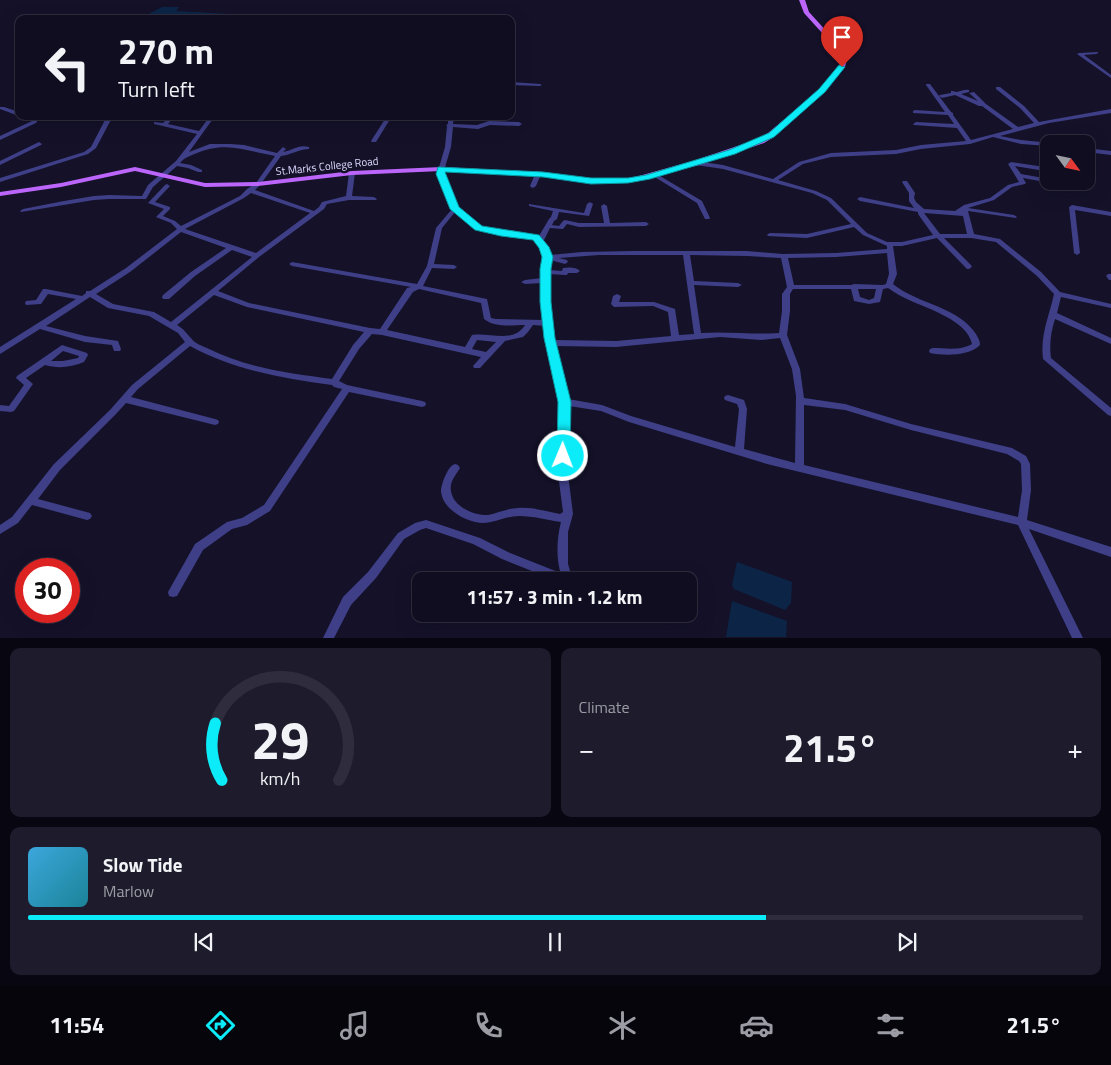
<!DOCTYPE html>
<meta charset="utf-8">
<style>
:root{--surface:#0f0d1f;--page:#1d1b2c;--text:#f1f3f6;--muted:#9b9ca4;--line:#2f2d3d;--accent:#0cecf8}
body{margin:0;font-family:"Titillium Web",sans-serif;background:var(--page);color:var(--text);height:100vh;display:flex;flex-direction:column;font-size:19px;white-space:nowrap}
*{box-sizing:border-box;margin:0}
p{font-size:16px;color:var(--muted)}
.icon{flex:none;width:28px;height:28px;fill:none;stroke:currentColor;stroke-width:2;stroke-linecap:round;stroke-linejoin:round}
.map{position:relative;height:638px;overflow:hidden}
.panel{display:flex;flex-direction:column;gap:10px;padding:10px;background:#080711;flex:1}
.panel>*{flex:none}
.hud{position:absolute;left:15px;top:15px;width:500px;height:105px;border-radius:10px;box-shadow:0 5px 20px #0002,0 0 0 1px var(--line);background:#0f0d1f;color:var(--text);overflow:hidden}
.needle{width:32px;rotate:123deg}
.controls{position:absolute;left:1040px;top:135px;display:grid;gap:10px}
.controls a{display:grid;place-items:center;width:55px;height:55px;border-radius:10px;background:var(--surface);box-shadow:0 5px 20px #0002,0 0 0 1px var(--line);font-size:25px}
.speed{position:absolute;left:15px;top:558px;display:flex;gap:10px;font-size:25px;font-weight:700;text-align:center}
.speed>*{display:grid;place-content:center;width:65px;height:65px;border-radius:50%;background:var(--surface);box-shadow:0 5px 20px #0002,0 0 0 1px var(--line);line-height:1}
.speed .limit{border:8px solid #d22;background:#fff;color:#111}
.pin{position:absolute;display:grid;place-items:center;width:42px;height:42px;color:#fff;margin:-51px -21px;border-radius:50% 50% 50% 0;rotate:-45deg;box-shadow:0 0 5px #0007}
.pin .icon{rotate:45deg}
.me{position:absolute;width:55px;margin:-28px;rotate:1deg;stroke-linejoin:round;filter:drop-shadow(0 0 4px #0008)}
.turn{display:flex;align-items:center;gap:18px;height:105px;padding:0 20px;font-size:22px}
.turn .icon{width:65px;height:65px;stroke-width:2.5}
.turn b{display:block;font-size:35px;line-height:42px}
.big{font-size:38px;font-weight:700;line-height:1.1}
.panel .card{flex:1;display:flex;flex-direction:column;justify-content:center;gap:8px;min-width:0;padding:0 18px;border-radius:10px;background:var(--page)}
.panel .dial{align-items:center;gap:0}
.dial svg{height:130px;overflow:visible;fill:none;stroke:var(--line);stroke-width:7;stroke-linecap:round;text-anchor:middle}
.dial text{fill:var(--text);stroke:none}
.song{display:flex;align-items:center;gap:15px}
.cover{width:60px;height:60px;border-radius:8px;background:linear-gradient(135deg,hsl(200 70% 55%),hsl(190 70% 35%))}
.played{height:5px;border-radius:2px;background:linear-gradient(90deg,var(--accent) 70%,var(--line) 70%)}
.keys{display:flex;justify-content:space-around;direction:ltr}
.heat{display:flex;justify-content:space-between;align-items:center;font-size:28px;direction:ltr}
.panel .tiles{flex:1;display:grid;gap:10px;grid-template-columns:1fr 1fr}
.card:last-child{grid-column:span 2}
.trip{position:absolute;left:412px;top:572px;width:285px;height:50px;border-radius:10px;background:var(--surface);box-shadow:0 5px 20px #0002,0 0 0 1px var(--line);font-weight:700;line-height:50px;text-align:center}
.dock{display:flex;height:80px;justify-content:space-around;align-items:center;background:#06050c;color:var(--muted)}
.dock .icon{width:35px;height:35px}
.dock .current{color:var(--accent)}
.dock b{font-size:22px;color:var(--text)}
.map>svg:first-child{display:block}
</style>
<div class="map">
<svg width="1111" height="638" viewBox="0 0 1111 638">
<rect width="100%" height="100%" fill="#141129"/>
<path fill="#0c2547" d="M 162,7 L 179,7 L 176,11 L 230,14 L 228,18 L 254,19 L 257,15 L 302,17 L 301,19 L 139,19 Z
M 737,562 L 792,582 L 791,603 L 785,610 L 734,589 L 732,585 Z
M 732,601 L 787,621 L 786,637 L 726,637 Z"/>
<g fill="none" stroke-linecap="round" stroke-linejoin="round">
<path fill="#3e3f87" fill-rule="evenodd" d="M 1098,52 L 1098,53 L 1096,54 L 1084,55 L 1111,75 L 1111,78 L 1077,54 L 1079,53 Z
M 511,82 L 540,84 L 542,85 L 540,86 L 511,85 Z
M 926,84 L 930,84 L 951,112 L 953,113 L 953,115 L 971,140 L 1013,129 L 982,106 L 979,106 L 955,95 L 942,98 L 939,96 L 940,95 L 951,93 L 951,91 C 953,91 954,91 956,92 C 960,92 965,89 969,90 L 969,92 L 961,94 L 978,101 L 969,93 L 974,92 L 986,104 L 1018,127 L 1034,123 L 1020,108 L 996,89 L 996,87 L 1000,87 L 1024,106 L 1039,122 L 1111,109 L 1111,113 L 1049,123 L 1000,136 L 1021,140 L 1051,143 L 1052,144 L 1049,144 L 1049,146 L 1021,144 L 993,137 L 970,144 L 921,149 L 896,154 L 831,157 L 803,164 L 778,180 L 816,191 L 831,198 L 867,233 L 887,242 L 902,242 L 933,235 L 918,214 L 918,212 L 860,201 L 857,199 L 860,197 L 914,208 L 909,201 L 909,193 L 902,182 L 903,181 L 907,181 L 915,193 L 914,198 L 916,202 L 924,209 L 955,211 L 964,205 L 990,198 L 1008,185 L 1019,182 L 1008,164 L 1011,162 L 1045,167 L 1048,169 L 1045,171 L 1015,166 L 1021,174 L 1049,179 L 1049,181 L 1061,181 L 1080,185 L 1081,186 L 1078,188 L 1023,178 L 1026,183 L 1025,184 L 1012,187 L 994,200 L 968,208 L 1014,215 L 1017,217 L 1016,218 L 968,211 L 974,234 L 1000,239 L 1041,272 L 1060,292 L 1111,304 L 1111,308 L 1061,297 L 1057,313 L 1111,338 L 1111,344 L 1055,319 C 1051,332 1049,344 1051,358 L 1111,408 L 1111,416 L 1108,415 L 1043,359 C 1040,335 1049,317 1054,294 L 1037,276 L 996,242 L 971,238 L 944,238 L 971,265 L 972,267 L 969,269 L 967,269 L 937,238 L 902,246 L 893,246 L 897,274 L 893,284 C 899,289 906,293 913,296 C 936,307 961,312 976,334 C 978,338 980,340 980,345 C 970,356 944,356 930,353 L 929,351 L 930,349 L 933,348 C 946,348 960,351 972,344 C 967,320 928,309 909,300 C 902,297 895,293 888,288 L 883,289 L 880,302 L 869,304 L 854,301 L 851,289 L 793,289 L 790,294 L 790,311 L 787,335 L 800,369 L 804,398 L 845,404 L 911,424 L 1012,448 L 1026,456 L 1030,464 L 1031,490 L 1027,520 L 1111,547 L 1111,557 L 1029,529 L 1083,638 L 1072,638 L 1018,525 L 767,464 L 629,422 L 601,411 L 569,406 L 568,474 L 573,514 L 568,532 L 568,564 L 571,574 L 570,577 L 557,581 L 502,559 L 473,544 L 426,528 L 420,530 L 404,539 L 376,578 L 351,605 L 334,638 L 323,638 L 343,597 L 368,572 L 398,533 L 415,523 L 426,520 L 480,538 L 510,553 L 558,572 L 560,571 C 556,556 557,537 561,522 C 547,520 533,516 519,516 C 497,517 489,529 466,519 C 454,514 442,504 441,491 C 441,485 448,465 455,464 C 456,464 457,465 458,465 L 460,468 C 457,473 452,479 451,485 C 448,504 472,516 488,515 C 498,513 508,508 518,508 C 532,507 546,511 560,514 L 563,512 L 558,474 L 561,402 L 549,358 L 548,345 L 546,343 L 547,341 L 546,326 L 533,325 L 528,332 L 523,337 L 505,341 L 480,368 L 474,368 L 473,366 L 481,357 L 382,335 L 372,334 L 359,349 L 339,381 L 347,385 L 422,401 L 425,402 L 426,404 L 425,406 L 422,407 L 349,392 L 270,511 L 247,525 L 232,529 L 203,550 L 177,596 L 173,597 L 169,596 L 168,592 L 195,544 L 227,522 L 242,518 L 264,505 L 342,389 L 334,387 L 332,385 C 282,378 234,370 190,346 L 138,389 L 131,397 L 215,419 L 218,420 L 219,422 L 218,424 L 215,425 L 126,403 L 116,414 L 60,470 L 38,499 L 90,513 L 92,516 L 90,519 L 87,520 L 32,505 L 18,523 L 0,534 L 0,525 L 12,517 L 54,464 L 110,410 L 132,385 L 185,342 L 178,333 L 149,316 L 108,308 L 90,297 L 46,326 L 85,336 L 118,341 L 121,349 L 120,351 L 114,351 L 112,345 L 85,342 L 40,329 L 0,354 L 0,347 L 76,299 L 48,294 L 41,304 L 26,305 L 25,303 L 26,301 L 36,300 L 43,289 L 46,289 L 82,296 L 86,293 L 86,291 L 90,291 L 126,268 L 177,229 L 171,223 L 156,217 L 164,209 L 148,203 L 165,185 L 167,184 L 170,186 L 155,202 L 170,207 L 170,209 L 163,216 L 175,221 L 181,226 L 240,196 L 247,189 L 256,183 L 275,156 C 245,151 228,141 197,153 C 190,156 185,157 180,163 L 191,165 L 202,170 L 202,172 L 198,172 L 188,168 L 177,166 L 153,187 L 146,199 L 109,199 L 94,200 L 21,212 L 20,211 L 23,209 L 64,201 L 94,196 L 109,195 L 142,196 L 148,185 L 176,161 L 197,134 L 154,124 L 154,122 L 163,123 L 165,121 L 157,121 L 144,116 L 171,118 L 172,119 L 168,124 L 199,131 L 210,116 L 215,116 L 189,152 L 210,144 L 230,144 L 244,145 L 277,153 L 283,147 L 286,149 L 283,152 C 294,150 298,144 309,147 L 309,149 C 299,149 291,155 281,156 L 260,185 L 255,190 L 314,211 L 319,207 L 322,202 L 346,196 L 349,173 L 350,172 L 354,172 L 355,173 L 352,196 L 374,197 L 377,199 L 376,200 L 349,200 L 327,204 L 324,209 L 259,257 L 218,291 L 249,303 L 370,328 L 380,329 L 407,288 L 411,287 L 292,266 L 289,264 L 292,262 L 417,284 L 427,266 L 436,228 L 452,209 L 437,174 L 445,147 L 447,126 L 446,125 L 448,124 L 448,116 L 454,116 L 453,124 L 477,125 L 489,121 L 519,122 L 522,124 L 519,126 L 490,125 L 478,129 L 453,127 L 451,147 L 443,174 L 458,208 L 481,226 L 539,236 L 549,219 L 551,217 L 553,211 L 529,206 L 529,204 L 584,213 L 587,204 L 590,202 L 593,204 L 589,216 L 559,212 L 557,219 L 554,221 L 552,225 L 559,226 L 563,221 L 565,220 L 579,223 L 604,223 L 601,206 L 604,204 L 607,206 L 610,223 L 646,222 L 649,224 L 646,226 L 579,227 L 567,224 L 563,229 L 550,228 L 544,240 L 550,255 L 582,252 L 634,251 L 747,251 L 783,254 L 836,253 L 887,249 L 887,246 L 863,235 L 854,227 L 807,238 L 768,236 L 767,235 L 768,234 L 770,233 L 807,234 L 851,224 L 827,200 L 812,193 L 723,169 L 696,165 L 693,163 L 696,161 L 723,165 L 773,179 L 799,162 L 831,153 L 896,150 L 921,145 L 966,141 L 957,128 L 914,125 L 913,124 L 916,122 L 954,124 L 948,115 L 913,113 L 913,111 L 915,110 L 945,112 L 926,85 ZM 251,193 L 310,213 L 256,253 L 185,229 L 244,198 ZM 455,212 L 477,229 L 534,239 C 547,251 541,262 542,278 L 525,280 L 521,282 L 525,284 L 542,283 L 542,301 L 545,320 L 496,319 L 491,318 L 487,299 L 423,286 L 432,268 L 454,269 L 457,267 L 454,265 L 434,264 L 442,228 ZM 924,213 L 963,216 L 967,234 L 940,234 ZM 181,232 L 226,248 L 191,272 L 163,295 L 162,297 L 163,299 L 169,299 L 195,276 L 232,250 L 252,257 L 171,322 L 154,312 L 113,304 L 96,294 L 130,272 ZM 887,253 L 889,274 L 886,284 L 883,285 L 854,284 L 851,285 L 794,285 L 788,258 L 836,257 ZM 599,255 L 683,255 L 694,334 L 679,335 L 675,309 L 654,302 L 619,302 L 621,296 L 617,294 L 613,296 L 611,304 L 614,307 L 653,306 L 668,312 L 671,336 L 616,341 L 555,340 L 550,301 L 549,274 L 565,275 L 567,275 L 568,273 L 577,273 L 580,271 C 577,267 568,267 563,268 L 562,271 L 549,270 L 550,260 L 565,264 L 568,262 L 567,260 L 559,258 ZM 690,255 L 747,256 L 781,258 L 787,287 L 782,294 L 782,311 L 779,333 C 753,335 727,331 701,333 L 694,285 L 738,287 L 742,285 L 738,283 L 694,281 ZM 419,289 L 481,303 L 484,319 C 495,328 512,325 525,325 C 513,344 490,332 472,335 L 465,347 L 387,330 L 413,292 ZM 858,289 L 876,289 L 874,298 L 869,300 L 860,297 ZM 214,295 L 247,307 L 364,332 L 353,345 L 332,379 C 290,373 246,368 207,348 C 202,346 194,343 191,338 C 185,332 184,329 177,325 ZM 720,337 L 761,340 L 780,338 L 792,369 L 796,396 L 795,463 L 744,449 L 747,409 L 744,400 L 728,395 L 725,396 L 724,398 L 725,400 L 737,404 L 739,409 L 735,447 L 631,416 L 602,405 L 568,399 L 557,358 L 556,346 L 616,347 ZM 477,340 L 496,342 L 486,352 L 472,349 ZM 804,405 L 845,410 L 911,430 L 1007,454 L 1019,461 L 1021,464 L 1022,490 L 1018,517 L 804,465 Z
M 0,107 L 4,107 L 19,112 L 19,116 L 0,109 Z
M 23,116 L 30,116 L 38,120 L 36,123 L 0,140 L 0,136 L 32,121 Z
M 107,116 L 113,116 L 96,148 L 88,154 L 0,182 L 0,178 L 84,152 L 91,147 Z
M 387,116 L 392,116 L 376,142 L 372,142 L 371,141 Z
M 39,142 L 42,144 L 41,145 L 0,165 L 0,161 Z
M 1086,148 L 1111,151 L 1111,155 L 1086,152 Z
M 538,172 L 541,174 L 536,186 L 533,188 L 531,187 L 530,186 L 535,174 Z
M 655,173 L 702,201 L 710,218 L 709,219 L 705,219 L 697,203 L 653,176 L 653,174 Z
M 1072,205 L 1111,212 L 1111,216 L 1075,210 L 1080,253 L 1077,255 L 1074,253 L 1069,207 Z
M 1108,274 L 1111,274 L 1111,280 L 1109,280 L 1106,276 Z
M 62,345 L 87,353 L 88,355 L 84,362 C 71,367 59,369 45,365 L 26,378 L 33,384 L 14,411 L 11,412 L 0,411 L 0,405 L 9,406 L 24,385 L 16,378 L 17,376 ZM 63,351 L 79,356 L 78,358 L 63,361 L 51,361 Z"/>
<path fill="#bb65fb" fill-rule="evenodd" d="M 799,0 L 805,0 L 809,12 L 848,55 L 845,67 L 824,92 L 774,137 L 764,143 L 699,165 L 628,183 L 591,183 L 543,176 L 441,171 L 352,175 L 258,186 L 205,187 L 135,171 L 61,187 L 0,196 L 0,192 L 61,183 L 135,167 L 205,183 L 258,182 L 352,171 L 441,167 L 543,172 L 591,179 L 628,179 L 693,161 L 758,139 L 768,133 L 820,90 L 839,67 L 842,55 L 804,13 Z"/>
</g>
<path fill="#0cecf8" stroke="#0899a1" d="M 839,65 L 845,67 L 825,92 L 774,137 L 735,154 L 650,179 L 628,183 L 591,184 L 543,177 L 445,172 L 459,207 L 482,226 L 539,235 L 549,247 L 553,257 L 551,269 L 551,302 L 555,338 L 571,402 L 570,456 L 568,460 L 563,461 L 559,460 L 557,456 L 558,402 L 544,338 L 540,302 L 540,269 L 542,257 L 539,248 L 533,240 L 501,236 L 475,230 L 450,209 L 436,174 L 438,167 L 543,172 L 591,178 L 628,178 L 646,175 L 729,150 L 769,133 L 819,89 Z"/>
<g text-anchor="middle" stroke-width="5" stroke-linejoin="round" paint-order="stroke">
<g font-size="11" fill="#dddafe" stroke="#141129">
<text transform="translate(327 166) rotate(-6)" y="4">St.Marks College Road</text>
</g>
</g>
</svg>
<div class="controls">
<a><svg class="needle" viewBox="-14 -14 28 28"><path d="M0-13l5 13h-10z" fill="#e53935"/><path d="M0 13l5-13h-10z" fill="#9b9ca4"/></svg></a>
</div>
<div class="speed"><div class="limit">30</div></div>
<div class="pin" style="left:842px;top:67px;background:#d93025"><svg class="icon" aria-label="arrive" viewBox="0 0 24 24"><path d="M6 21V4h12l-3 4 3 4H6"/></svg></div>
<svg class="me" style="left:563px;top:456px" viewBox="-20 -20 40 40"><circle r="17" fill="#0cecf8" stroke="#fff" stroke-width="3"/><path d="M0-11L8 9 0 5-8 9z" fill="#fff"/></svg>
<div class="trip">11:57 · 3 min · 1.2 km</div>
<div class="hud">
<div class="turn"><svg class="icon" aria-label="left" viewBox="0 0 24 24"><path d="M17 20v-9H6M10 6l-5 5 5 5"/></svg><div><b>270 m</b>Turn left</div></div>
</div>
</div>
<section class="panel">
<div class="tiles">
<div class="card dial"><svg viewBox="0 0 100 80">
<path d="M14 69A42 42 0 1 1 86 69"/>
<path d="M14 69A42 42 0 0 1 10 34" stroke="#0cecf8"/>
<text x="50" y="56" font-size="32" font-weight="700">29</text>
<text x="50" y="72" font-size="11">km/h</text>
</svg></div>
<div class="card"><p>Climate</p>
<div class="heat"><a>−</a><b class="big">21.5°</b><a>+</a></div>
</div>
<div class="card">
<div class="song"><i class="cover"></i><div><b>Slow Tide</b><p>Marlow</p></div></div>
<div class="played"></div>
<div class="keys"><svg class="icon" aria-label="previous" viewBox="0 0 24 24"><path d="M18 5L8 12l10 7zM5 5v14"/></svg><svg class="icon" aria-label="pause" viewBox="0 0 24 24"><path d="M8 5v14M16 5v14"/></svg><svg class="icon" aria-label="next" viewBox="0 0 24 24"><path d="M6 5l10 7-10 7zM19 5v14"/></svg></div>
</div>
</div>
</section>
<nav class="dock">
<b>11:54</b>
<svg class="icon current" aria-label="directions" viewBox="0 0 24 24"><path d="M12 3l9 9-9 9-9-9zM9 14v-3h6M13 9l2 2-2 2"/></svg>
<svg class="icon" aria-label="music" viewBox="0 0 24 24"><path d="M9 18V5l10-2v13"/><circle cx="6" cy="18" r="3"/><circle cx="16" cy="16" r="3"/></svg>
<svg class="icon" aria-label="phone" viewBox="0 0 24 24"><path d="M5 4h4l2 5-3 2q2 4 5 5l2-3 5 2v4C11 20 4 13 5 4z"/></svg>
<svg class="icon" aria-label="climate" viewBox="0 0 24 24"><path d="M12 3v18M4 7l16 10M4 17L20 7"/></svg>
<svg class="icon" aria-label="car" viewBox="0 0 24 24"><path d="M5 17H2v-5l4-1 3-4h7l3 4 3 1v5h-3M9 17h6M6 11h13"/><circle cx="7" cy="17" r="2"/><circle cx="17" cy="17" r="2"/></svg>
<svg class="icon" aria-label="filters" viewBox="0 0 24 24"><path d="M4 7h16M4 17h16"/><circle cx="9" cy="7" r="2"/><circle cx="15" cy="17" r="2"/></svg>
<b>21.5°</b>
</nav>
